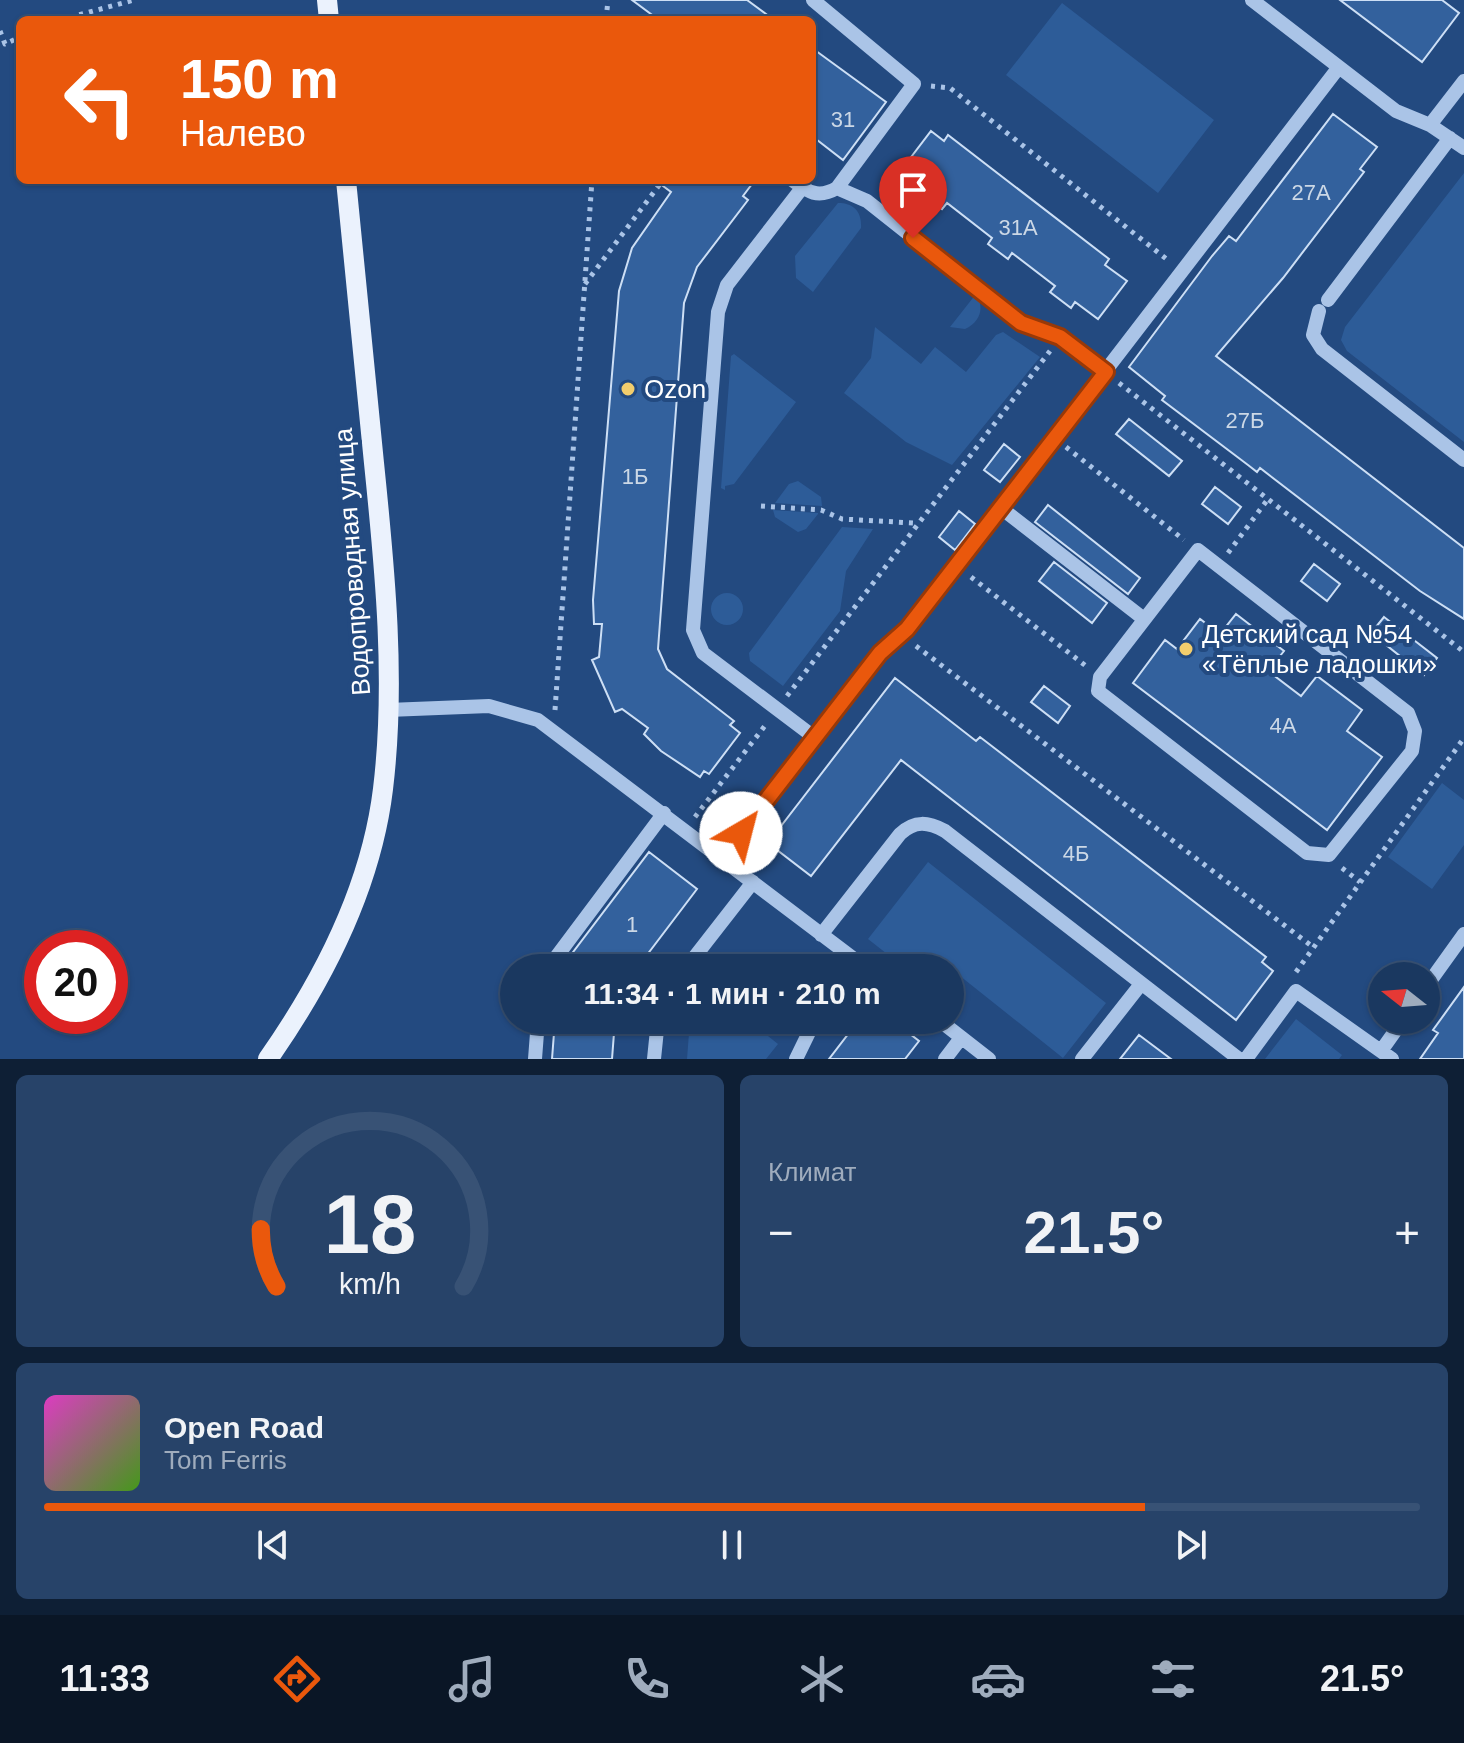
<!DOCTYPE html>
<html lang="ru">
<meta charset="utf-8">
<style>
:root{--surface:#1a3860;--page:#274369;--text:#f1f3f6;--muted:#9facbd;--line:#385275;--accent:#ea580c}
body{margin:0;font-family:Helvetica,sans-serif;background:var(--page);color:var(--text);height:100vh;display:flex;flex-direction:column;font-size:30px;white-space:nowrap}
*{box-sizing:border-box;margin:0}
p{font-size:26px;color:var(--muted)}
.icon{flex:none;width:44px;height:44px;fill:none;stroke:currentColor;stroke-width:2;stroke-linecap:round;stroke-linejoin:round}
.map{position:relative;height:1059px;overflow:hidden}
.side{display:flex;flex-direction:column;gap:16px;padding:16px;background:#0e1f35;flex:1}
.side>*{flex:none}
.top-card{position:absolute;left:16px;top:16px;width:800px;height:168px;border-radius:12px;box-shadow:0 2px 6px #0004,0 0 0 2px var(--line);background:#ea580c;color:#fff;overflow:hidden}
.needle{width:52px;rotate:287deg}
.fabs{position:absolute;left:1368px;top:962px;display:grid;gap:16px}
.fabs a{display:grid;place-items:center;width:72px;height:72px;border-radius:50%;background:var(--surface);box-shadow:0 2px 6px #0004,0 0 0 2px var(--line);font-size:40px}
.speed{position:absolute;left:24px;top:930px;display:flex;gap:16px;font-size:40px;font-weight:700;text-align:center}
.speed>*{display:grid;place-content:center;width:104px;height:104px;border-radius:50%;background:var(--surface);box-shadow:0 2px 6px #0004,0 0 0 2px var(--line);line-height:1}
.speed .limit{border:12px solid #d22;background:#fff;color:#111}
.pin{position:absolute;display:grid;place-items:center;width:68px;height:68px;color:#fff;margin:-82px -34px;border-radius:50% 50% 50% 0;rotate:-45deg;box-shadow:0 0 8px #0007}
.pin .icon{rotate:45deg}
.me{position:absolute;width:88px;margin:-44px;rotate:37deg;stroke-linejoin:round;filter:drop-shadow(0 0 6px #0008)}
.turn{display:flex;align-items:center;gap:28px;height:168px;padding:0 32px;font-size:36px}
.turn .icon{width:104px;height:104px;stroke-width:2.5}
.turn b{display:block;font-size:56px;line-height:68px}
.big{font-size:60px;font-weight:700;line-height:1.1}
.side .tile{flex:1;display:flex;flex-direction:column;justify-content:center;gap:12px;min-width:0;padding:0 28px;border-radius:12px;background:var(--page)}
.side .dial{align-items:center;gap:0}
.dial svg{height:208px;overflow:visible;fill:none;stroke:var(--line);stroke-width:7;stroke-linecap:round;text-anchor:middle}
.dial text{fill:var(--text);stroke:none}
.song{display:flex;align-items:center;gap:24px}
.cover{width:96px;height:96px;border-radius:12px;background:linear-gradient(135deg,hsl(310 70% 55%),hsl(100 70% 35%))}
.played{height:8px;border-radius:4px;background:linear-gradient(90deg,var(--accent) 80%,var(--line) 80%)}
.keys{display:flex;justify-content:space-around;direction:ltr}
.heat{display:flex;justify-content:space-between;align-items:center;font-size:44px;direction:ltr}
.side .tiles{flex:1;display:grid;gap:16px;grid-template-columns:1fr 1fr}
.tile:last-child{grid-column:span 2}
.trip{position:absolute;left:500px;top:954px;width:464px;height:80px;border-radius:40px;background:var(--surface);box-shadow:0 2px 6px #0004,0 0 0 2px var(--line);font-weight:700;line-height:80px;text-align:center}
.dock{display:flex;height:128px;justify-content:space-around;align-items:center;background:#0a1626;color:var(--muted)}
.dock .icon{width:56px;height:56px}
.dock .current{color:var(--accent)}
.dock b{font-size:36px;color:var(--text)}
.map>svg:first-child{display:block}
</style>
<div class="map">
<svg width="1464" height="1059" viewBox="0 0 1464 1059">
<rect width="100%" height="100%" fill="#234a80"/>
<path fill="#2d5c98" d="M 1062,3 L 1214,120 L 1158,193 L 1006,75 Z
M 1464,173 L 1464,442 L 1347,351 L 1341,340 L 1345,327 Z
M 838,203 C 854,203 862,212 861,228 L 813,292 L 796,278 L 795,256 Z
M 976,294 C 985,308 980,322 965,329 L 950,327 Z
M 875,327 L 921,364 L 935,347 L 966,372 L 996,335 L 1003,332 L 1040,357 L 952,465 L 906,442 L 844,393 L 871,358 Z
M 734,354 L 796,402 L 734,484 L 725,486 L 725,490 L 721,488 L 731,356 Z
M 798,481 L 821,497 L 822,506 L 775,503 L 789,484 Z
M 773,510 L 818,513 L 818,514 L 806,529 L 798,532 L 775,517 Z
M 842,527 L 873,529 L 846,571 L 840,611 L 783,686 L 750,661 L 749,653 Z
M711 609a16 16 0 1 1 32 0a16 16 0 1 1-32 0Z
M 1442,783 L 1464,800 L 1464,845 L 1432,889 L 1388,857 Z
M 928,862 L 1106,1003 L 1063,1058 L 960,976 L 950,988 L 950,968 L 905,968 L 868,939 Z
M 1296,1019 L 1342,1055 L 1339,1059 L 1265,1059 Z
M 690,1020 L 748,1020 L 778,1044 L 766,1059 L 687,1059 Z"/>
<path fill="#33619d" stroke="#cddff5" stroke-width="2" d="M 632,0 L 747,0 L 774,20 L 659,20 Z
M 1340,0 L 1442,0 L 1459,13 L 1422,62 Z
M 812,48 L 886,102 L 843,160 L 812,136 Z
M 1333,114 L 1377,147 L 1360,169 L 1364,172 L 1283,278 L 1216,356 L 1464,548 L 1464,619 L 1420,591 L 1260,468 L 1257,472 L 1248,465 L 1162,400 L 1165,396 L 1129,367 L 1212,256 L 1229,236 L 1236,241 Z
M 931,131 L 944,141 L 948,135 L 1109,259 L 1105,265 L 1127,281 L 1098,319 L 1075,302 L 1071,308 L 1050,292 L 1055,286 L 1012,253 L 1008,259 L 988,244 L 992,238 L 947,203 L 942,209 L 921,193 L 926,186 L 902,169 Z
M 655,180 L 755,180 L 743,196 L 748,200 L 697,267 L 684,303 L 658,649 L 667,669 L 734,721 L 730,725 L 740,733 L 709,774 L 704,771 L 700,777 L 661,751 L 644,734 L 648,728 L 622,709 L 615,712 L 592,660 L 599,657 L 602,624 L 594,624 L 593,600 L 619,291 L 632,248 L 671,192 Z
M 1129,419 L 1182,461 L 1169,476 L 1116,434 Z
M 1004,444 L 1020,457 L 1000,482 L 984,470 Z
M 1215,487 L 1241,507 L 1228,524 L 1202,504 Z
M 1048,505 L 1140,578 L 1128,594 L 1035,522 Z
M 959,511 L 975,524 L 955,550 L 939,537 Z
M 1054,562 L 1107,603 L 1092,623 L 1039,581 Z
M 1314,564 L 1340,584 L 1327,601 L 1301,581 Z
M 1236,614 L 1284,651 L 1268,671 L 1301,696 L 1317,676 L 1362,710 L 1347,731 L 1382,757 L 1327,830 L 1133,683 L 1165,640 L 1177,649 L 1200,619 L 1220,634 Z
M 1384,617 L 1437,658 L 1424,675 L 1371,633 Z
M 895,678 L 976,741 L 980,737 L 1266,957 L 1262,962 L 1273,971 L 1236,1020 L 901,760 L 811,876 L 768,843 Z
M 1044,686 L 1070,706 L 1058,723 L 1031,702 Z
M 649,852 L 697,889 L 637,968 L 561,968 Z
M 1464,987 L 1464,1059 L 1420,1059 L 1438,1033 L 1433,1030 Z
M 555,1020 L 615,1020 L 612,1059 L 552,1059 Z
M 859,1020 L 892,1020 L 919,1041 L 905,1059 L 829,1059 Z
M 1139,1035 L 1171,1059 L 1120,1059 Z"/>
<g fill="none" stroke-linecap="round" stroke-linejoin="round">
<path stroke="#aac4e7" stroke-width="5" stroke-dasharray="4 6" stroke-linecap="butt" d="M 60,20 L 134,0
M 606,20 L 608,0
M 0,31 L 5,44 L 20,37
M 931,86 L 950,88 L 1169,261
M 585,284 L 663,180
M 1119,383 L 1464,652
M 1066,447 L 1184,540
M 761,506 L 821,510 L 842,519 L 914,523
M 1228,553 L 1268,499
M 971,577 L 1086,666
M 916,646 L 1313,947
M 787,696 L 1050,351
M 555,710 L 592,180
M 695,817 L 767,723
M 1342,868 L 1360,882
M 1296,972 L 1464,738"/>
<path stroke="#aac4e7" stroke-width="14" d="M 813,0 L 914,84 L 837,188
M 1252,0 L 1396,111 L 1430,125 L 1464,148
M 1430,125 L 1464,81
M 792,180 C 808,192 818,199 837,188 L 867,201 L 1021,323 L 1060,337 L 1106,372
M 802,188 L 727,285 L 718,312 L 693,630 L 703,653 L 814,737
M 1328,300 L 1450,138
M 1319,311 L 1313,335 L 1322,349 L 1464,460
M 1001,508 L 1144,619
M 1198,550 L 1408,713 L 1415,731 L 1412,751 L 1329,855 L 1307,853 L 1098,691 L 1100,677 Z
M 388,710 L 489,706 L 538,720 L 866,968
M 722,858 L 880,653 L 907,629 L 1339,67
M 821,935 L 900,834 C 915,820 928,822 945,831 L 1239,1059
M 548,968 L 664,813
M 686,968 L 753,882
M 1426,987 L 1464,934
M 939,1020 L 989,1059
M 1381,1051 L 1403,1020
M 535,1059 L 538,1020
M 654,1059 L 658,1020
M 796,1059 L 815,1020
M 945,1059 L 961,1038
M 1082,1059 L 1141,984
M 1246,1059 L 1296,991 L 1392,1059"/>
<path stroke="#ebf2fd" stroke-width="20" d="M 327,0 L 329,20
M 268,1059 C 324,979 371,888 383,789 C 396,682 385,570 374,463 C 365,369 355,274 346,180"/>
</g>
<g fill="none" stroke-linecap="round" stroke-linejoin="round">
<defs>
<path id="route" d="M 741,833 L 880,653 L 907,629 L 1106,372 L 1060,337 L 1021,323 L 913,238"/>
</defs>
<use href="#route" stroke="#983908" stroke-width="20"/>
<use href="#route" stroke="#ea580c" stroke-width="14"/>
</g>
<g fill="#f2cd6d" stroke="#234a80" stroke-width="3">
<circle cx="628" cy="389" r="8"/>
<circle cx="1186" cy="649" r="8"/>
</g>
<g text-anchor="middle" stroke-width="8" stroke-linejoin="round" paint-order="stroke">
<g font-size="22" fill="#ccd8e6">
<text x="843" y="127">31</text>
<text x="1311" y="200">27А</text>
<text x="1018" y="235">31А</text>
<text x="1245" y="428">27Б</text>
<text x="635" y="484">1Б</text>
<text x="1283" y="733">4А</text>
<text x="1076" y="861">4Б</text>
<text x="632" y="932">1</text>
</g>
<g font-size="26" fill="#fff" stroke="#234a80" text-anchor="start">
<text x="644" y="398">Ozon</text>
<text x="1202" y="643">Детский сад №54<tspan x="1202" dy="30">«Тёплые ладошки»</tspan></text>
</g>
<g font-size="26" fill="#fff" stroke="#234a80">
<text transform="translate(352 562) rotate(-94)" y="9">Водопроводная улица</text>
</g>
</g>
</svg>
<div class="fabs">
<a><svg class="needle" viewBox="-14 -14 28 28"><path d="M0-13l5 13h-10z" fill="#e53935"/><path d="M0 13l5-13h-10z" fill="#9facbd"/></svg></a>
</div>
<div class="speed"><div class="limit">20</div></div>
<div class="pin" style="left:913px;top:238px;background:#d93025"><svg class="icon" aria-label="arrive" viewBox="0 0 24 24"><path d="M6 21V4h12l-3 4 3 4H6"/></svg></div>
<svg class="me" style="left:741px;top:833px" viewBox="-20 -20 40 40"><circle r="19" fill="#fff"/><path d="M0-13L10 11 0 6-10 11z" fill="#ea580c"/></svg>
<div class="trip">11:34 · 1 мин · 210 m</div>
<div class="top-card">
<div class="turn"><svg class="icon" aria-label="left" viewBox="0 0 24 24"><path d="M17 20v-9H6M10 6l-5 5 5 5"/></svg><div><b>150 m</b>Налево</div></div>
</div>
</div>
<section class="side">
<div class="tiles">
<div class="tile dial"><svg viewBox="0 0 100 80">
<path d="M14 69A42 42 0 1 1 86 69"/>
<path d="M14 69A42 42 0 0 1 8 47" stroke="#ea580c"/>
<text x="50" y="56" font-size="32" font-weight="700">18</text>
<text x="50" y="72" font-size="11">km/h</text>
</svg></div>
<div class="tile"><p>Климат</p>
<div class="heat"><a>−</a><b class="big">21.5°</b><a>+</a></div>
</div>
<div class="tile">
<div class="song"><i class="cover"></i><div><b>Open Road</b><p>Tom Ferris</p></div></div>
<div class="played"></div>
<div class="keys"><svg class="icon" aria-label="previous" viewBox="0 0 24 24"><path d="M18 5L8 12l10 7zM5 5v14"/></svg><svg class="icon" aria-label="pause" viewBox="0 0 24 24"><path d="M8 5v14M16 5v14"/></svg><svg class="icon" aria-label="next" viewBox="0 0 24 24"><path d="M6 5l10 7-10 7zM19 5v14"/></svg></div>
</div>
</div>
</section>
<nav class="dock">
<b>11:33</b>
<svg class="icon current" aria-label="directions" viewBox="0 0 24 24"><path d="M12 3l9 9-9 9-9-9zM9 14v-3h6M13 9l2 2-2 2"/></svg>
<svg class="icon" aria-label="music" viewBox="0 0 24 24"><path d="M9 18V5l10-2v13"/><circle cx="6" cy="18" r="3"/><circle cx="16" cy="16" r="3"/></svg>
<svg class="icon" aria-label="phone" viewBox="0 0 24 24"><path d="M5 4h4l2 5-3 2q2 4 5 5l2-3 5 2v4C11 20 4 13 5 4z"/></svg>
<svg class="icon" aria-label="climate" viewBox="0 0 24 24"><path d="M12 3v18M4 7l16 10M4 17L20 7"/></svg>
<svg class="icon" aria-label="car" viewBox="0 0 24 24"><path d="M5 17H2v-5l4-1 3-4h7l3 4 3 1v5h-3M9 17h6M6 11h13"/><circle cx="7" cy="17" r="2"/><circle cx="17" cy="17" r="2"/></svg>
<svg class="icon" aria-label="filters" viewBox="0 0 24 24"><path d="M4 7h16M4 17h16"/><circle cx="9" cy="7" r="2"/><circle cx="15" cy="17" r="2"/></svg>
<b>21.5°</b>
</nav>
